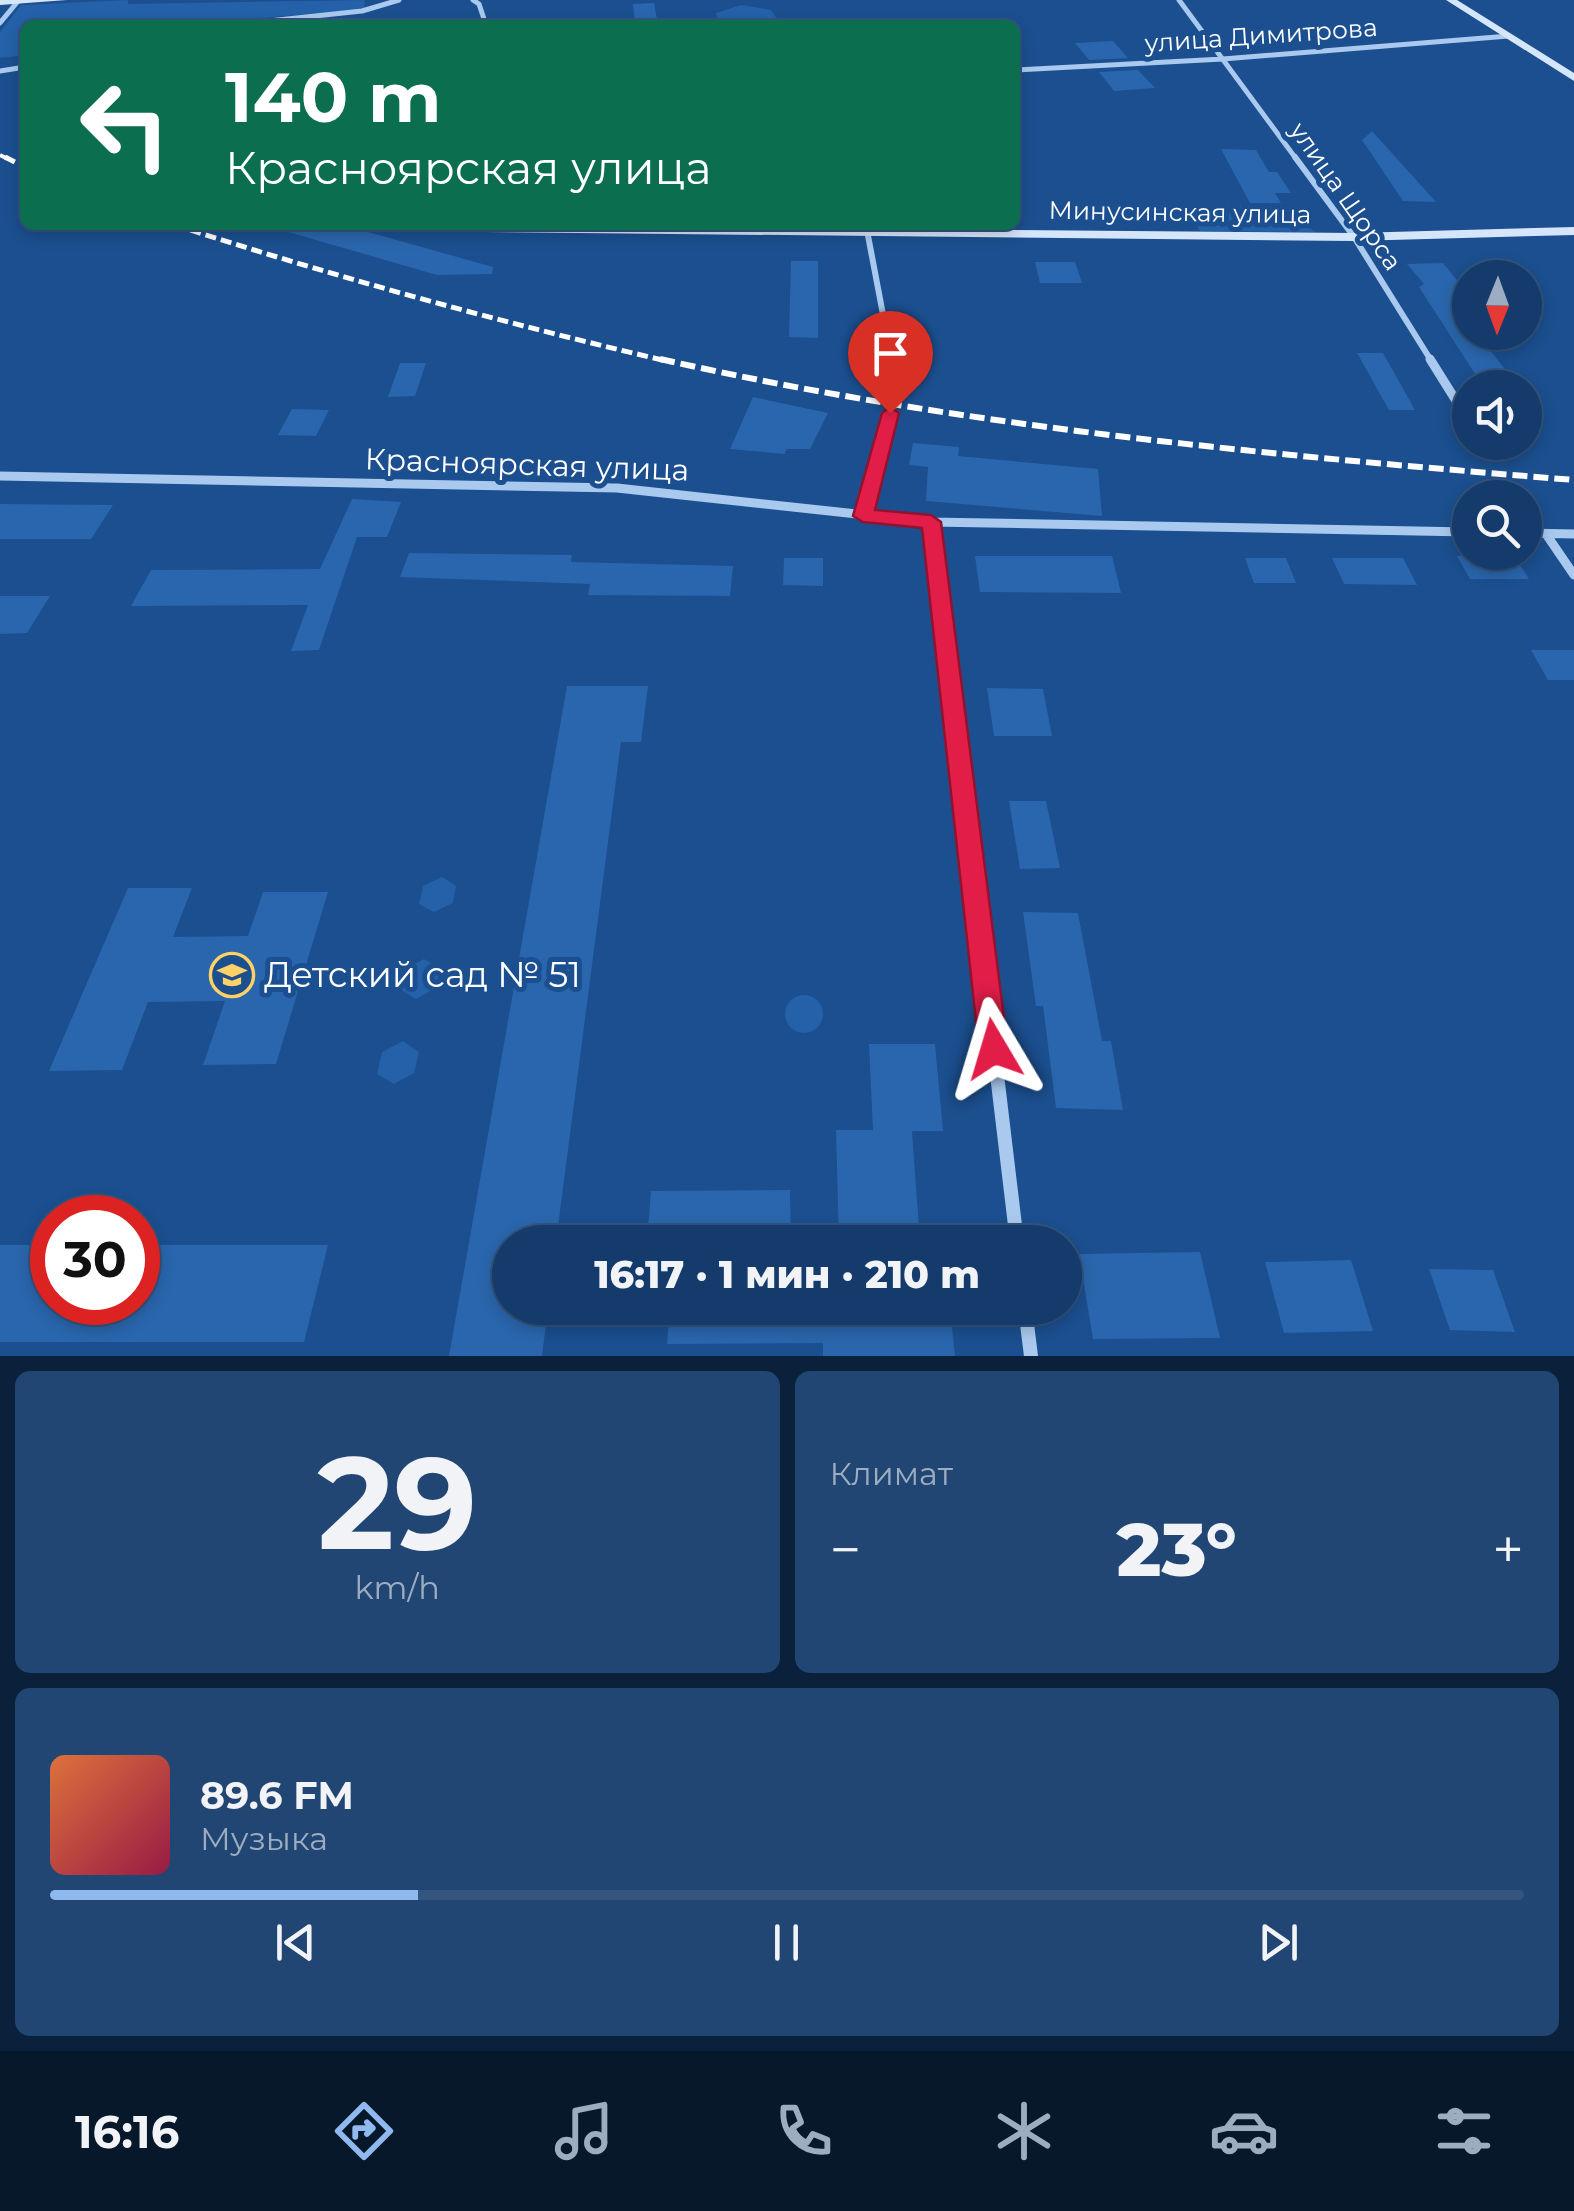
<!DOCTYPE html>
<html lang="ru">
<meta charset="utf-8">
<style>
:root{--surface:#143b6b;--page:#214673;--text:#f1f3f6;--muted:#9dadc1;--line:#33557e;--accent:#90b9f0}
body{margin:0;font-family:Montserrat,sans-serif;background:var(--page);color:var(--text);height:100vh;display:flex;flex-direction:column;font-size:38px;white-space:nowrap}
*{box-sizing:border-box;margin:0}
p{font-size:32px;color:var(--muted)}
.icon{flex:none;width:55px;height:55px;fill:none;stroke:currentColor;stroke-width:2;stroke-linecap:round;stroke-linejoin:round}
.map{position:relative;height:1356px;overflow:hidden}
.panel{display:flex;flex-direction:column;gap:15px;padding:15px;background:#0b203b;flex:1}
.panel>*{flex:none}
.banner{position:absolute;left:20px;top:20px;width:1000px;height:210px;border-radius:15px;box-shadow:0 5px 15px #0003,0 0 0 2px var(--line);background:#0b6e4f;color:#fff;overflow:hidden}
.needle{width:65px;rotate:181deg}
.fabs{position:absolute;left:1452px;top:260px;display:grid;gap:20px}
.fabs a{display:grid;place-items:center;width:90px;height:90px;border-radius:50%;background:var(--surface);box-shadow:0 5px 15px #0003,0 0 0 2px var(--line);font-size:50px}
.speed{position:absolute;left:30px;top:1195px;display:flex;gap:20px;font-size:50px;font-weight:700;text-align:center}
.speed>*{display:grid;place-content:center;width:130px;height:130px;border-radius:50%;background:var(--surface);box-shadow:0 5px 15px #0003,0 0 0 2px var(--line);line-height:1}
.speed .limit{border:15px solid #d22;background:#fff;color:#111}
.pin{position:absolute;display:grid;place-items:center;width:85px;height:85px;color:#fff;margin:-102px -42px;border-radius:50% 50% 50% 0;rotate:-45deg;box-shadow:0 0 10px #0007}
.pin .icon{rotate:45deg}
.me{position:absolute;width:110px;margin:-55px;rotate:353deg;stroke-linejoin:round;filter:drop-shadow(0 0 8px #0008)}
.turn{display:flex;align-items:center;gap:35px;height:210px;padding:0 40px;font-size:45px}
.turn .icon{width:130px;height:130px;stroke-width:2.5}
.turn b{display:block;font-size:70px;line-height:85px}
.big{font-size:75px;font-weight:800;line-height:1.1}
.panel .card{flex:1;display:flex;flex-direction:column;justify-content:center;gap:15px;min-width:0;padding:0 35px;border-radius:15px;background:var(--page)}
.panel .dial{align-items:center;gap:0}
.dial b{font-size:130px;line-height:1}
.song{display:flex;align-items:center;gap:30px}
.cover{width:120px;height:120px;border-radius:15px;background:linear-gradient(135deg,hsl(20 70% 55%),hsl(340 70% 35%))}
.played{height:10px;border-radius:5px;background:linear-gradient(90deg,var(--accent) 25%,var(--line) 25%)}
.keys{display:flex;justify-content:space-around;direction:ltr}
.heat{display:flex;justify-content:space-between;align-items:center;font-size:55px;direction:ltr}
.panel .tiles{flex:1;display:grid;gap:15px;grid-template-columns:1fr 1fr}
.card:last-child{grid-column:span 2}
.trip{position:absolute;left:492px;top:1225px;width:590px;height:100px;border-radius:50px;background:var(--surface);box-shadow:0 5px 15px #0003,0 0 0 2px var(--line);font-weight:800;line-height:100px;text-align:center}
.tab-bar{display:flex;height:160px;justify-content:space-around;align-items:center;background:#08182b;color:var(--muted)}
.tab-bar .icon{width:70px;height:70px}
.tab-bar .on{color:var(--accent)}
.tab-bar b{font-size:45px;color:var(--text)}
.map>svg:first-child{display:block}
</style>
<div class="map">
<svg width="1574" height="1356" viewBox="0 0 1574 1356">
<rect width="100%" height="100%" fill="#1b4f8f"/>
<path fill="#2461a8" d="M 128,0 L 128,4 L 365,0 L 364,9 L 239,20 L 226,25 L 25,25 L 25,55 L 0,58 L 0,32 L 21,5 Z
M 741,5 L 771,10 L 781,25 L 718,25 L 716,13 Z
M 1184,205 L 1281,206 L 1315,232 L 1200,231 Z
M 442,877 L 456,886 L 453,903 L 434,912 L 419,904 L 423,886 Z
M 424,959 L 440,969 L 436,988 L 416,999 L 400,989 L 405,969 Z
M785 1014a19 19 0 1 1 38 0a19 19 0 1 1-38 0Z
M 403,1041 L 419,1052 L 414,1073 L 394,1084 L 377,1074 L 382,1052 Z"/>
<path fill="#2a66ad" d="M 654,3 L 658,25 L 635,25 L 633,4 Z
M 1113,41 L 1128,58 L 1089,60 L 1075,43 Z
M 1138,70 L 1155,88 L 1114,91 L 1099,72 Z
M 1372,131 L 1436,202 L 1403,201 L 1362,140 Z
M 1221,149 L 1256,150 L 1269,172 L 1277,172 L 1291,193 L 1275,193 L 1281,203 L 1250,203 Z
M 286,225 L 343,225 L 493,267 L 492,274 L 437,275 L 285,231 Z
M 791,261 L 818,261 L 818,338 L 789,337 Z
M 1035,262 L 1075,262 L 1082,283 L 1040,283 Z
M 1443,263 L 1470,296 L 1470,302 L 1452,304 L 1470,325 L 1470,332 L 1476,332 L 1514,381 L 1479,380 L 1419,287 L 1424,284 L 1407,264 Z
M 1357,353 L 1383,353 L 1415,410 L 1389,410 Z
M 400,363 L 426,363 L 415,396 L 388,397 Z
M 753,397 L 828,413 L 810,449 L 786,449 L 785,454 L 730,449 Z
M 292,409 L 329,410 L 316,436 L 278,435 Z
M 913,443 L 959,447 L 958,456 L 1098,469 L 1102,516 L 926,501 L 928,467 L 909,465 Z
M 352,499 L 401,502 L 387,537 L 357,537 L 319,650 L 291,651 L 308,605 L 131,606 L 151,570 L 320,569 Z
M 0,504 L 113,505 L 91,539 L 0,539 Z
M 409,553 L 572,555 L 571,562 L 733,566 L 730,596 L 588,595 L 590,584 L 400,577 Z
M 975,556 L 1112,556 L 1121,593 L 980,592 Z
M 1457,556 L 1514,556 L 1529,579 L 1470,579 Z
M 784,558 L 823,558 L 823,586 L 783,585 Z
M 1245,558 L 1286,558 L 1296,583 L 1254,583 Z
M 1332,558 L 1403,558 L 1417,585 L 1344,584 Z
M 0,596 L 50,596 L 27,633 L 0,634 Z
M 1531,650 L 1574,650 L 1574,680 L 1548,680 Z
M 567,686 L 648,686 L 641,742 L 621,742 L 556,1242 L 510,1242 L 510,1308 L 548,1308 L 542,1356 L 449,1356 Z
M 987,688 L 1043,689 L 1052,736 L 994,736 Z
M 1009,801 L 1046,801 L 1060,868 L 1020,869 Z
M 128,888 L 192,888 L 173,937 L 248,936 L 263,892 L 328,892 L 276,1064 L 203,1065 L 225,1001 L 148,1002 L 122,1070 L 49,1071 Z
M 1023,912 L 1078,913 L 1102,1041 L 1111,1041 L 1123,1110 L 1056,1108 L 1043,1006 L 1036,1006 Z
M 869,1044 L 935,1044 L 943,1131 L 912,1131 L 920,1242 L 839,1242 L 836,1130 L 873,1130 Z
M 790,1190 L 791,1242 L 647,1242 L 651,1191 Z
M 0,1245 L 52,1245 L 52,1302 L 138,1302 L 138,1245 L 328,1245 L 304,1342 L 0,1342 Z
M 1200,1252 L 1220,1338 L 1093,1339 L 1079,1254 Z
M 1351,1260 L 1373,1331 L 1284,1333 L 1265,1262 Z
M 1429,1269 L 1493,1270 L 1515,1332 L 1450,1330 Z
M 670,1308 L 950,1308 L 955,1356 L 823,1356 L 823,1343 L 667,1344 Z"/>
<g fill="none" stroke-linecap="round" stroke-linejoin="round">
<path stroke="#3d69a0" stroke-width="9" stroke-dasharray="9 4" stroke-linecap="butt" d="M 891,413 L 897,386"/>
<path stroke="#a9c9ee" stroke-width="5" d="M 473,0 L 479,4 L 486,25
M 1179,0 L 1297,160
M 0,23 L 19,0
M 230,25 L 362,11 L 399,0
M 1015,70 L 1223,59 L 1509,36
M 0,71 L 25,67"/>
<path stroke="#a9c9ee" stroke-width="6" d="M 1295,157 L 1354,237 L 1432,362
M 866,225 L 892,362"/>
<path stroke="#a9c9ee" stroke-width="9" d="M 892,359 L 897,386
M 1430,359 L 1470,423
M 1482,442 L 1484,446
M 0,476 L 617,488 L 931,522 L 1470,532
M 863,515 L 891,413
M 931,522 L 942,618
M 1525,533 L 1574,534
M 1546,534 L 1574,575"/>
<path stroke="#a9c9ee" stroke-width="11" d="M 942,615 L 981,943"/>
<path stroke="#a9c9ee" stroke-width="14" d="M 981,941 L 1017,1242
M 1025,1308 L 1031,1356"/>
<path fill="#d6e6fa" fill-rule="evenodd" d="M 0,0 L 67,0 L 0,5 Z
M 1446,0 L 1457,0 L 1574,73 L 1574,81 Z
M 480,225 L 1354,233 L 1574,227 L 1574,235 L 1354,241 L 485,232 L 479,228 Z"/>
<path stroke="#fff" stroke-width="4" stroke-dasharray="9 4" stroke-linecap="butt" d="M 0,155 L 10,160"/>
<path stroke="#fff" stroke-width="5" stroke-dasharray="11 5" stroke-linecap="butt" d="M 5,157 L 25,167
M 175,225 C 339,278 503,323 671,362"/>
<path stroke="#fff" stroke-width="6" stroke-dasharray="15 6" stroke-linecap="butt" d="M 660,359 C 960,427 1268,455 1574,480"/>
</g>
<path fill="#e11d48" stroke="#92132f" stroke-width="2.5" d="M 890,407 L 899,413 L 875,510 L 931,515 L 941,522 L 1008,1049 L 1004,1060 L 994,1064 L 983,1060 L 979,1049 L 922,528 L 863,522 L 853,516 L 882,413 Z"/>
<defs>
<symbol id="school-ring" viewBox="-11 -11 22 22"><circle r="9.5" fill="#1b4f8f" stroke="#ffd166" stroke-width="1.5"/><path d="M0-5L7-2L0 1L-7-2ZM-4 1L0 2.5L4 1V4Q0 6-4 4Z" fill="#ffd166"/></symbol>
</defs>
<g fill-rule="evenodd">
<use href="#school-ring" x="207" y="950" width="50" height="50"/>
</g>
<g text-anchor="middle" stroke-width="10" stroke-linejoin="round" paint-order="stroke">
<g font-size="25" fill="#fff" stroke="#1b4f8f">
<text transform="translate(1261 35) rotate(-4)" y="9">улица Димитрова</text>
<text transform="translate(1346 196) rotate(55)" y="9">улица Щорса</text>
<text transform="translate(1180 212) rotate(1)" y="9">Минусинская улица</text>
</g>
<g font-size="30" fill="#fff" stroke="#1b4f8f">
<text transform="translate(527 465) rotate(2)" y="10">Красноярская улица</text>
</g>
<g font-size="35" fill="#fff" stroke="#1b4f8f" text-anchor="start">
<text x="264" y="987">Детский сад № 51</text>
</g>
</g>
</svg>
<div class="fabs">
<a><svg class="needle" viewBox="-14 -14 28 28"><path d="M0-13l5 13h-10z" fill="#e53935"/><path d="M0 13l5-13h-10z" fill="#9dadc1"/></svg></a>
<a><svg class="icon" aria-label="sound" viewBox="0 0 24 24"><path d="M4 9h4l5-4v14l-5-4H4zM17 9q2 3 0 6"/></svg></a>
<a><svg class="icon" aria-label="search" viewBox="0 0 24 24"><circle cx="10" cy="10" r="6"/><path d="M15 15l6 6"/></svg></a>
</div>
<div class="speed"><div class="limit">30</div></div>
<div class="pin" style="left:890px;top:413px;background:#d93025"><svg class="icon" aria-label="arrive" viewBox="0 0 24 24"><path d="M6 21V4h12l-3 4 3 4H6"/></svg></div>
<svg class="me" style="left:994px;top:1049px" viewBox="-20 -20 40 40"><path d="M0-17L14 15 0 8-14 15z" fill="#e11d48" stroke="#fff" stroke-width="4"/></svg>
<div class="trip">16:17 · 1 мин · 210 m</div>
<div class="banner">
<div class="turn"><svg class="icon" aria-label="left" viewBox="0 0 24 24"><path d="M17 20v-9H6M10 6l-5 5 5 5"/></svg><div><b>140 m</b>Красноярская улица</div></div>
</div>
</div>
<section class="panel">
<div class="tiles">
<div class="card dial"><b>29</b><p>km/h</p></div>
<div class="card"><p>Климат</p>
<div class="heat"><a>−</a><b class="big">23°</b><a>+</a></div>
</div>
<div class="card">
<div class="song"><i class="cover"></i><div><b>89.6 FM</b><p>Музыка</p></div></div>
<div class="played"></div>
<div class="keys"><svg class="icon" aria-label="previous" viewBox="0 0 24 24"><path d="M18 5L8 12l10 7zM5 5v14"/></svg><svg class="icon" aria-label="pause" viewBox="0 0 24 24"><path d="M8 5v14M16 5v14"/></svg><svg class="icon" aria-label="next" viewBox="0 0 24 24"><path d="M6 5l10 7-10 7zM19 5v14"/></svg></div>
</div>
</div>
</section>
<nav class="tab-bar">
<b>16:16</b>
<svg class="icon on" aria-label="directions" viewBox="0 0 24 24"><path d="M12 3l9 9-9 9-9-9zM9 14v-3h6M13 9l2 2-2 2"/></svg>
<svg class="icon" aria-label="music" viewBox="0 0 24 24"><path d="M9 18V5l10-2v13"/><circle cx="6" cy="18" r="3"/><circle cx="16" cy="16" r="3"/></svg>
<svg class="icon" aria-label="phone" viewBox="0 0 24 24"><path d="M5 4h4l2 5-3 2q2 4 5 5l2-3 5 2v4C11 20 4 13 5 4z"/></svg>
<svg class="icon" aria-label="climate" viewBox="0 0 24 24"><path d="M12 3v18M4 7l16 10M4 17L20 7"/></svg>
<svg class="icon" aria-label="car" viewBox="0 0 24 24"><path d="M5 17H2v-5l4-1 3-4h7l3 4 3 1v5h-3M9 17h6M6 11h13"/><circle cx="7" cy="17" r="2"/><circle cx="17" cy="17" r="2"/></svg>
<svg class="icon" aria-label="filters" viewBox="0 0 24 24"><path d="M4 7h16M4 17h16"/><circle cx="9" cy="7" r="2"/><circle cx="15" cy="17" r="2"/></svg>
</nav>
